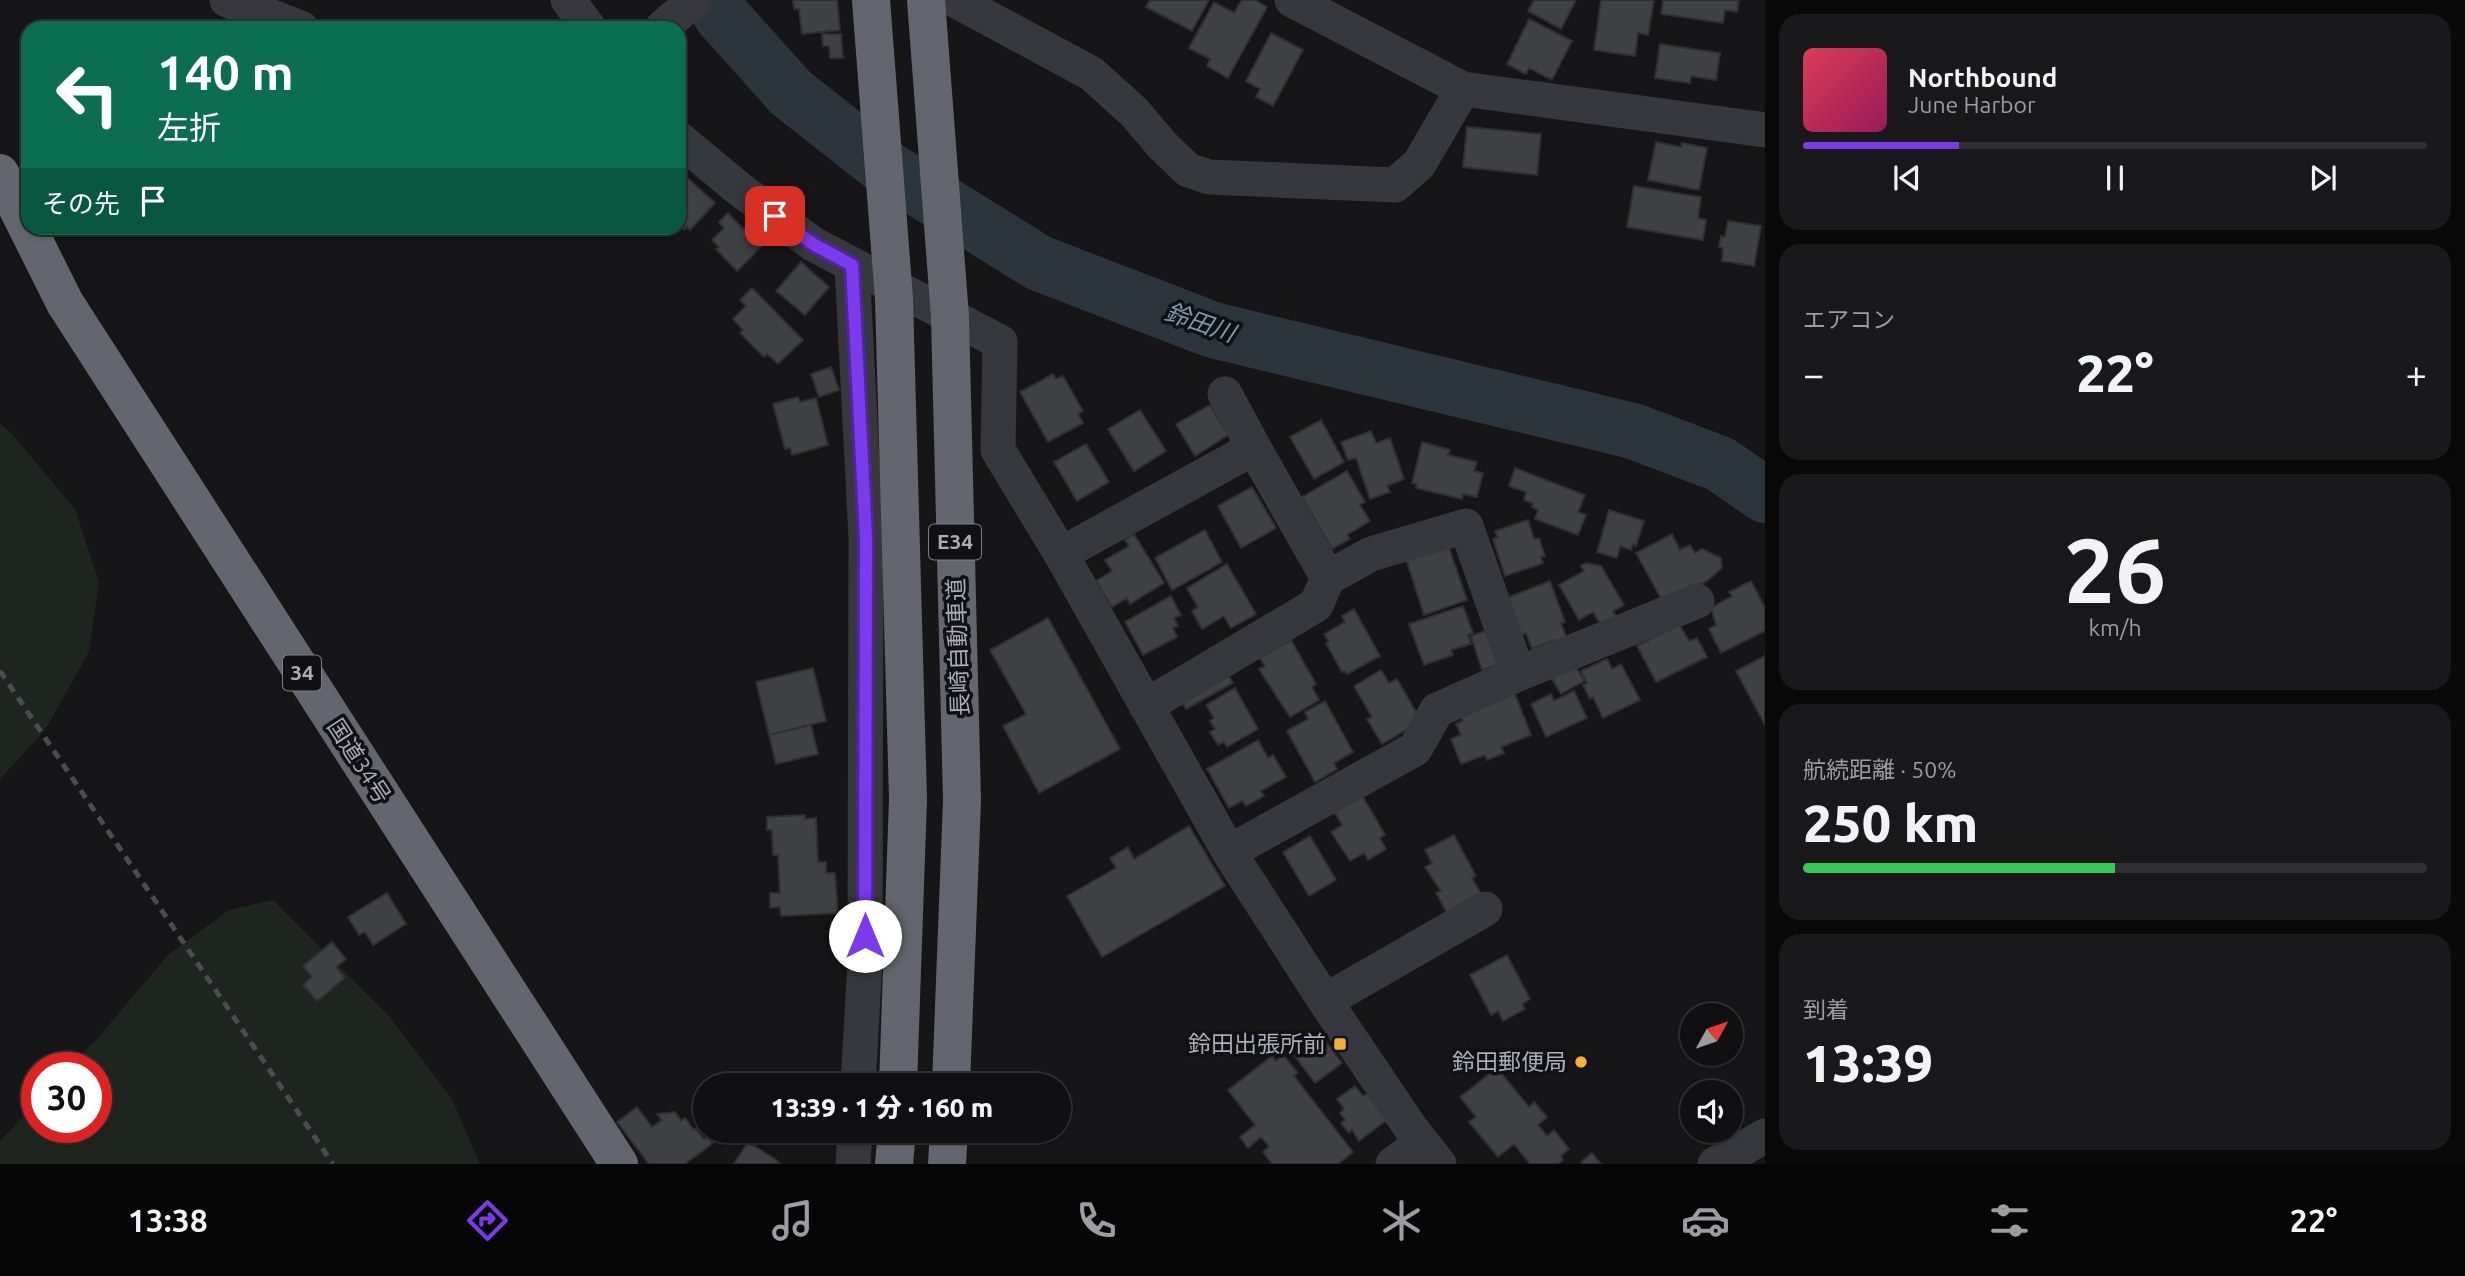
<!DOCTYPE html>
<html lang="ja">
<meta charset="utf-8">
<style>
:root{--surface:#101012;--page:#19191b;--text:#f1f3f6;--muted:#9c9d9f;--line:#303032;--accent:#7c3aed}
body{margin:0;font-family:Ubuntu,"Noto Sans JP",sans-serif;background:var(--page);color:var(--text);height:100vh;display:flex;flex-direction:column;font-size:26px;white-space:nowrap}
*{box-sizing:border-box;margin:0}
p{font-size:23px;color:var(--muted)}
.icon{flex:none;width:38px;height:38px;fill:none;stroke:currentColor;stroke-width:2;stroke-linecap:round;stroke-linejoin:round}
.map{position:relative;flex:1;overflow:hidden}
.drawer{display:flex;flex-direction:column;gap:14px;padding:14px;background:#09090a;width:700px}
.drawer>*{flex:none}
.banner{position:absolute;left:21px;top:21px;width:665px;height:214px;border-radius:21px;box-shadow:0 2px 5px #0004,0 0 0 2px var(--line);background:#0b6e4f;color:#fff;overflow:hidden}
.needle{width:46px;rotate:50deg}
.tools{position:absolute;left:1680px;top:1003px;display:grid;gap:14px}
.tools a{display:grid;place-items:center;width:63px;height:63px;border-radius:50%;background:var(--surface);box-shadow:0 2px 5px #0004,0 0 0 2px var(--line);font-size:35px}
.speed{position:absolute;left:21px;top:1052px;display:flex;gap:14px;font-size:35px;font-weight:700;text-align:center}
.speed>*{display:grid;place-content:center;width:91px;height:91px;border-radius:50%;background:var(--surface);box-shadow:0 2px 5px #0004,0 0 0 2px var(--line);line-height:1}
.speed .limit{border:10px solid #d22;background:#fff;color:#111}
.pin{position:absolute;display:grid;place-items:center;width:60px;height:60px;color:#fff;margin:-30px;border-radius:14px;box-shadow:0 4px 10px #0006}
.me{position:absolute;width:77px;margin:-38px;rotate:0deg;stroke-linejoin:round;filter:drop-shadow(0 0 5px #0008)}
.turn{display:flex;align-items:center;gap:24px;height:147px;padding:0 21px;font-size:32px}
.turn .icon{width:91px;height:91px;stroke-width:2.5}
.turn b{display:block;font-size:49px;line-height:60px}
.then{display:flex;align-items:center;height:66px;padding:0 21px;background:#0003;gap:14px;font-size:26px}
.big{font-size:52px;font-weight:800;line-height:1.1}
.drawer .tile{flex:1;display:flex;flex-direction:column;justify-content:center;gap:10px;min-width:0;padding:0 24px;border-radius:21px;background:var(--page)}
.drawer .dial{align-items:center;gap:0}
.dial b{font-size:91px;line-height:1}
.song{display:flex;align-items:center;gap:21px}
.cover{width:84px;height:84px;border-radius:10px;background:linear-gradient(135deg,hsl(350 70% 55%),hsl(330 70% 35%))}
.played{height:7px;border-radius:4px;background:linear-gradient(90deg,var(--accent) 25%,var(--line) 25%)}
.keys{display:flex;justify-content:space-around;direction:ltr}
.heat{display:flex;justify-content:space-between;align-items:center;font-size:38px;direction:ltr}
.charge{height:10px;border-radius:5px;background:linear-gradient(90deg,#34c759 50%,var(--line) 0)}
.trip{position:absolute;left:693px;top:1073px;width:378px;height:70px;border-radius:35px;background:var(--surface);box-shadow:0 2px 5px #0004,0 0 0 2px var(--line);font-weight:800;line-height:70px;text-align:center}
.tabs{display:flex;height:112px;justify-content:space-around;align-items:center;background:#060607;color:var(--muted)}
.tabs .icon{width:49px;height:49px}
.tabs .active{color:var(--accent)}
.tabs b{font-size:32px;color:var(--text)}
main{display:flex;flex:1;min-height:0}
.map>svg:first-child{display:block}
</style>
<main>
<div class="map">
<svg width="1765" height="1164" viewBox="0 0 1765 1164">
<rect width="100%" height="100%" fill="#161618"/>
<path fill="#1e261f" d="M 0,423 L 12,434 L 75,509 L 99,582 L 89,652 L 45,730 L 0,779 Z
M 273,900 L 389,1016 L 452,1099 L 480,1164 L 0,1164 L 0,1141 L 37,1102 L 37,1127 L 96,1127 L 96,1068 L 70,1067 L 97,1039 L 168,955 L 229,910 Z"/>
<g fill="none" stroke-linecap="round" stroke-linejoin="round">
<path stroke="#2c353c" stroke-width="56" d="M 712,0 L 722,16 L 791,93 L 889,170 L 1039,263 L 1213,330 L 1633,431 L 1720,464 L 1765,495"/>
</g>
<path fill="#404145" stroke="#303034" stroke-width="2" d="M 793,0 L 837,0 L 840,30 L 802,34 L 799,9 L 794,9 Z
M 1150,0 L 1209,0 L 1192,31 L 1146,7 Z
M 1242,0 L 1255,0 L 1267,7 L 1228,78 L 1207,66 L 1210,59 L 1189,48 L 1214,2 L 1234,13 Z
M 1534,0 L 1576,0 L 1561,29 L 1528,11 Z
M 1601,0 L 1654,0 L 1648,35 L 1638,33 L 1635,56 L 1594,50 Z
M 1663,0 L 1739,0 L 1737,12 L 1725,10 L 1723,23 L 1661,14 Z
M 1529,19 L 1572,41 L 1552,80 L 1529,68 L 1526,74 L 1507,64 Z
M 1271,33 L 1303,50 L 1273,106 L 1256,97 L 1260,89 L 1246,81 Z
M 822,34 L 841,34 L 843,58 L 830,58 L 829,46 L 823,46 Z
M 1660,44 L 1720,53 L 1716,80 L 1691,76 L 1690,83 L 1655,78 Z
M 1467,127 L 1541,134 L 1537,175 L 1463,167 Z
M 1656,142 L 1681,147 L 1682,143 L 1707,148 L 1699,190 L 1648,180 Z
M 679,170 L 715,203 L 690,230 L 687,227 L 684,230 L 679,226 Z
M 1634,186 L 1701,197 L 1698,218 L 1706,220 L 1703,240 L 1627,227 Z
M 728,213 L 743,229 L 748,224 L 766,242 L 737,271 L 716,249 L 719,247 L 712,240 L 724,228 L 719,222 Z
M 1728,221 L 1761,226 L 1754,266 L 1722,261 L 1723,248 L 1719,247 L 1721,236 L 1725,237 Z
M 801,262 L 829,287 L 805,315 L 776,291 Z
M 752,288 L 803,340 L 778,364 L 767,354 L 764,357 L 740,333 L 743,330 L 733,319 L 746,306 L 740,300 Z
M 831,367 L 839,390 L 819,397 L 811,374 Z
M 1053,374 L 1056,379 L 1063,376 L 1083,411 L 1078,414 L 1083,423 L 1048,442 L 1020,392 Z
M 798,397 L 800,402 L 816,398 L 828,445 L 792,455 L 790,448 L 785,449 L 773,404 Z
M 1210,405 L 1228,435 L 1195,456 L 1176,424 Z
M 1140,410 L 1166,451 L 1134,471 L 1108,429 Z
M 1321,420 L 1344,462 L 1314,479 L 1290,437 Z
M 1371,431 L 1376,443 L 1390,438 L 1404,479 L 1387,486 L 1390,492 L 1370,499 L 1356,458 L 1348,460 L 1341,442 Z
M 1422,442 L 1450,450 L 1448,455 L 1477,462 L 1474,471 L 1483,473 L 1477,497 L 1463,494 L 1462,499 L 1416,488 L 1417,484 L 1412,483 Z
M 1086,444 L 1109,482 L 1077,501 L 1054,462 Z
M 1515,468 L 1585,495 L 1578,512 L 1586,515 L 1578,535 L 1535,519 L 1538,510 L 1532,507 L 1533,504 L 1524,500 L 1526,492 L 1509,486 Z
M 1347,471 L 1365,502 L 1360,505 L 1370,521 L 1347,535 L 1350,539 L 1332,549 L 1302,497 Z
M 1252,487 L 1276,528 L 1241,548 L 1218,506 Z
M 1609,510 L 1644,521 L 1636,546 L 1633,544 L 1631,550 L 1620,546 L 1617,558 L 1597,552 Z
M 1528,520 L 1534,539 L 1539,538 L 1545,556 L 1541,557 L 1543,563 L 1505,576 L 1493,539 L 1498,537 L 1495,531 Z
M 1205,530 L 1222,562 L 1172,590 L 1155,558 Z
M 1134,534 L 1164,583 L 1130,604 L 1127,598 L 1112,607 L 1096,581 L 1112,571 L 1105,560 L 1129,546 L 1125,540 Z
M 1672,534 L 1680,550 L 1690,545 L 1695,553 L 1702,549 L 1721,558 L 1722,568 L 1707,581 L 1664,604 L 1636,553 Z
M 1448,545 L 1467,600 L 1424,615 L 1406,559 Z
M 1586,563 L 1601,566 L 1624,605 L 1613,611 L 1617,618 L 1602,627 L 1593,612 L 1579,620 L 1559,585 L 1584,571 L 1581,566 Z
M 1227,564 L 1256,614 L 1231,628 L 1224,616 L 1202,629 L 1192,611 L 1198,607 L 1187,588 Z
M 1550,581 L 1565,622 L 1561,623 L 1569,644 L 1558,649 L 1554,640 L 1532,649 L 1526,633 L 1521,635 L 1504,599 Z
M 1751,581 L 1765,608 L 1765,631 L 1721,653 L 1709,629 L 1716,625 L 1711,608 L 1732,596 L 1729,592 Z
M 1171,596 L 1181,615 L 1174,618 L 1178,626 L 1173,628 L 1177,637 L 1143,655 L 1125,622 Z
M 1463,606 L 1473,633 L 1468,635 L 1471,644 L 1451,650 L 1453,655 L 1424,665 L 1409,624 Z
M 1354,609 L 1380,656 L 1347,674 L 1344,671 L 1342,672 L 1326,643 L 1329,642 L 1324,634 L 1345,622 L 1342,616 Z
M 1048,618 L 1120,749 L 1039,793 L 1003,726 L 1026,714 L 990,650 Z
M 1679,624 L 1689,641 L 1697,638 L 1707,657 L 1656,682 L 1637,646 Z
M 1488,630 L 1500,664 L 1482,670 L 1471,636 Z
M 1291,640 L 1316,684 L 1312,687 L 1319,700 L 1290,717 L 1259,669 L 1265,666 L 1260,658 Z
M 1765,656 L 1765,725 L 1736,671 Z
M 1607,659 L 1612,669 L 1621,664 L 1640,700 L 1603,718 L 1593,697 L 1590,699 L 1583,685 L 1587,683 L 1581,671 Z
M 1574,664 L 1584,681 L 1561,694 L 1551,677 Z
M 813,668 L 826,721 L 769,735 L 756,682 Z
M 1381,670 L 1389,683 L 1397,679 L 1421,721 L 1382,744 L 1367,719 L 1372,717 L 1354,686 Z
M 1228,675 L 1233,683 L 1186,709 L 1182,701 Z
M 1235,688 L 1258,729 L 1227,747 L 1224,742 L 1218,745 L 1210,732 L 1215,729 L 1210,721 L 1214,718 L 1206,705 Z
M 1513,689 L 1531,735 L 1501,747 L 1504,753 L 1487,760 L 1485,755 L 1461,764 L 1451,739 L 1461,735 L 1456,724 L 1463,721 L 1458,710 Z
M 1574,691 L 1587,718 L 1546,737 L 1531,704 L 1551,694 L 1554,701 Z
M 1325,701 L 1353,752 L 1334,763 L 1337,769 L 1315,782 L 1287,731 L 1308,719 L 1305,712 Z
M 811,725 L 818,754 L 776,764 L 769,735 Z
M 1258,740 L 1268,758 L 1273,755 L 1286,777 L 1261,791 L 1264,796 L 1246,806 L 1242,801 L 1229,808 L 1207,769 Z
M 1362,795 L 1385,835 L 1380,838 L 1386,849 L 1368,860 L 1364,853 L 1350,861 L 1331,832 L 1342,825 L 1334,811 Z
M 805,815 L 805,819 L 816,818 L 818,862 L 826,862 L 826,873 L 835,873 L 838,913 L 781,916 L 780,907 L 770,908 L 770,893 L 780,893 L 778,855 L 773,855 L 772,830 L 767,830 L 767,817 Z
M 1189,826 L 1225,886 L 1102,957 L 1067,896 L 1116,868 L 1110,858 L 1128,847 L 1134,859 Z
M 1454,835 L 1476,876 L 1472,878 L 1481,894 L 1447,913 L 1436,893 L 1441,891 L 1425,867 L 1432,863 L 1425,850 Z
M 1310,836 L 1336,880 L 1309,896 L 1283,852 Z
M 387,893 L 406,924 L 373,945 L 365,932 L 359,935 L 348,917 Z
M 332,942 L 346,959 L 336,967 L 345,978 L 317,1001 L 303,985 L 312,977 L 303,966 Z
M 1507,955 L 1530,999 L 1522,1004 L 1525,1009 L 1503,1021 L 1498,1011 L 1491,1015 L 1470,975 Z
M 1321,1035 L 1342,1063 L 1315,1083 L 1294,1055 Z
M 1283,1055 L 1298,1073 L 1294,1076 L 1353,1152 L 1338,1164 L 1272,1164 L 1263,1152 L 1269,1147 L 1261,1137 L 1248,1148 L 1240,1137 L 1255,1125 L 1228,1090 L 1272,1056 L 1276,1061 Z
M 1497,1068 L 1529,1107 L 1534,1102 L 1547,1117 L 1538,1125 L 1547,1136 L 1554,1130 L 1569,1149 L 1561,1156 L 1563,1160 L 1558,1164 L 1530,1164 L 1514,1144 L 1498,1157 L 1469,1122 L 1476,1117 L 1460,1097 Z
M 1355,1086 L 1363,1096 L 1368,1093 L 1388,1119 L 1359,1141 L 1352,1130 L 1349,1133 L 1341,1123 L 1345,1120 L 1340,1113 L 1344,1109 L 1337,1099 Z
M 637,1107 L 652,1127 L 662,1120 L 657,1114 L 675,1112 L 681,1121 L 685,1118 L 694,1130 L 696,1128 L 704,1139 L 708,1136 L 713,1143 L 685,1164 L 649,1164 L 617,1122 Z
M 748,1142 L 775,1159 L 780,1164 L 734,1164 Z
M 1592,1153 L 1601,1164 L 1583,1164 L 1581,1162 Z"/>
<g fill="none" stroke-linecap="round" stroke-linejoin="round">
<path stroke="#37383d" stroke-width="35" d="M 227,0 L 301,28
M 568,0 L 589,28
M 955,0 L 1092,74 L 1134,112 L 1163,146 L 1188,170 L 1209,177 L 1395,185 L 1419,164 L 1463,89
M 1292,0 L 1463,89 L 1765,130
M 662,28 L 694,0
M 679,139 L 738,188 L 813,244 L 1000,342 L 998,450 L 1061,554 L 1229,852 L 1327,1004 L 1412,1130 L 1439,1164
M 852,265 L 866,538 L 865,962 L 858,1085
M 1225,394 L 1254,448
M 1061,554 L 1254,448 L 1328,578 L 1316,605 L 1146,706
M 1518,674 L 1697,601
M 1229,852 L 1415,749 L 1437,710 L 1518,674 L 1466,526 L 1371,554 L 1328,578
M 1325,1001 L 1485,909
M 853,1164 L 855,1130
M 1393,1164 L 1422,1143
M 1715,1164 L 1765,1136"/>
<path stroke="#63666e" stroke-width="38" d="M 0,173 L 65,303 L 619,1164
M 894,1164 L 897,1130
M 947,1164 L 949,1130"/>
<path stroke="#4a4c52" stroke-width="5" stroke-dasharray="9 7" stroke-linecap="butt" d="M 0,671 L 333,1164"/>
<path stroke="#63666e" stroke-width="38" d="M 871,0 L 894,299 L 908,799 L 898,1085
M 926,0 L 950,317 L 962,800 L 951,1085"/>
</g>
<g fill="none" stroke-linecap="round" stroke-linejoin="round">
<defs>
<path id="route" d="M 775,216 L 813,244 L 852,265 L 866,538 L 865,936"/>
</defs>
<use href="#route" stroke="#51269a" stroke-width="18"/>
<use href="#route" stroke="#7c3aed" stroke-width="12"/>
</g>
<g fill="#f2b134" stroke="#111113" stroke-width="2.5">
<rect x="1333" y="1037" width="14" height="14" rx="3.5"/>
<circle cx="1581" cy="1062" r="7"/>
</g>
<g text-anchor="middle" stroke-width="7" stroke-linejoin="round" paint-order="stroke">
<g fill="#111113" stroke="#7b7e86" stroke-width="2">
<rect x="929" y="524.5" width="52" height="35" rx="5"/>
<rect x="283" y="655.5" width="38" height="35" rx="5"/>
</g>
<g font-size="21" font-weight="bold" fill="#a8adb8">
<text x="955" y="549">E34</text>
<text x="302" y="680">34</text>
</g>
<g font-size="23" fill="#a8adb8" stroke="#111113">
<text transform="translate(958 647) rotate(-92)" y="8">長崎自動車道</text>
<text transform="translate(359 761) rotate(57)" y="8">国道34号</text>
</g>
<g font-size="23" fill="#a8adb8" stroke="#111113" text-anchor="end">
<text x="1326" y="1052">鈴田出張所前</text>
<text x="1567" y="1070">鈴田郵便局</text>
</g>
<g font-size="24" font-style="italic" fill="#7f9bb3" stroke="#111113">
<text transform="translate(1200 323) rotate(19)" y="8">鈴田川</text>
</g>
</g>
</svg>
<div class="tools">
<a><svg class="needle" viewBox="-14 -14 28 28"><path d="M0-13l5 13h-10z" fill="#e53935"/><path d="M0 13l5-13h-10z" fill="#9c9d9f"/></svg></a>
<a><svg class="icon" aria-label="sound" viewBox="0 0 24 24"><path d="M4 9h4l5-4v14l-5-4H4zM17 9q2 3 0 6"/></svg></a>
</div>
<div class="speed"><div class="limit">30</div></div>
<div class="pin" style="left:775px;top:216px;background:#d93025"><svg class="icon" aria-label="arrive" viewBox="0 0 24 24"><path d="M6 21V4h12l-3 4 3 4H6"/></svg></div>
<svg class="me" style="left:865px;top:936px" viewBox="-20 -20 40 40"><circle r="19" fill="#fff"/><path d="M0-13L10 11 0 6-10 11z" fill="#7c3aed"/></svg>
<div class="trip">13:39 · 1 分 · 160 m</div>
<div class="banner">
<div class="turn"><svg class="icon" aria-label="left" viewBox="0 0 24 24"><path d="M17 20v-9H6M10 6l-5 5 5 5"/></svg><div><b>140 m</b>左折</div></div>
<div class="then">その先<svg class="icon" aria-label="arrive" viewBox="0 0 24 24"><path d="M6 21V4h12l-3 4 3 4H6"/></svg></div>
</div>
</div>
<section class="drawer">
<div class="tile">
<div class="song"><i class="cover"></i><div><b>Northbound</b><p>June Harbor</p></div></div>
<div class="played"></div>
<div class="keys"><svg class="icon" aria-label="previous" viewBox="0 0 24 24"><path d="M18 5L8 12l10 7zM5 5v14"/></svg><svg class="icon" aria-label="pause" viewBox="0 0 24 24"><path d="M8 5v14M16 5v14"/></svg><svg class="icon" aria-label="next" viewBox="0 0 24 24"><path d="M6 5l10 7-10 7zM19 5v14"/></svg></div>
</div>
<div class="tile"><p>エアコン</p>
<div class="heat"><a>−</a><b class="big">22°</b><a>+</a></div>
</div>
<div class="tile dial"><b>26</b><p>km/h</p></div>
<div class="tile"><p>航続距離 · 50%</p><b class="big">250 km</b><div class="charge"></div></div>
<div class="tile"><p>到着</p><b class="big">13:39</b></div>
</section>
</main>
<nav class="tabs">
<b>13:38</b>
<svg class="icon active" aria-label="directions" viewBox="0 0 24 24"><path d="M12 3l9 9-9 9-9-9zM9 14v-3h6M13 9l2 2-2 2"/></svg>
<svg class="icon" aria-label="music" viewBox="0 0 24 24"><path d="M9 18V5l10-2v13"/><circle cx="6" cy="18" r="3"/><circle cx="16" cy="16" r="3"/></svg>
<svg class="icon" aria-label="phone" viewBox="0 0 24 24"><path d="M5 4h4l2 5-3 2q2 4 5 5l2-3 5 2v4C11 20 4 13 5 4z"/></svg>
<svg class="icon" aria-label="climate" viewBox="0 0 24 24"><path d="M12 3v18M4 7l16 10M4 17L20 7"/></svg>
<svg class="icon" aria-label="car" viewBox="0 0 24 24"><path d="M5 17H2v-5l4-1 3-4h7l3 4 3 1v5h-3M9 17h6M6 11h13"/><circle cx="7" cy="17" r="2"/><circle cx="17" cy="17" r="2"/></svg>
<svg class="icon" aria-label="filters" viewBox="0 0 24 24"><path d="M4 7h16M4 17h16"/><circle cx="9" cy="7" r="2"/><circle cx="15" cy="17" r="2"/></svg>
<b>22°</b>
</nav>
